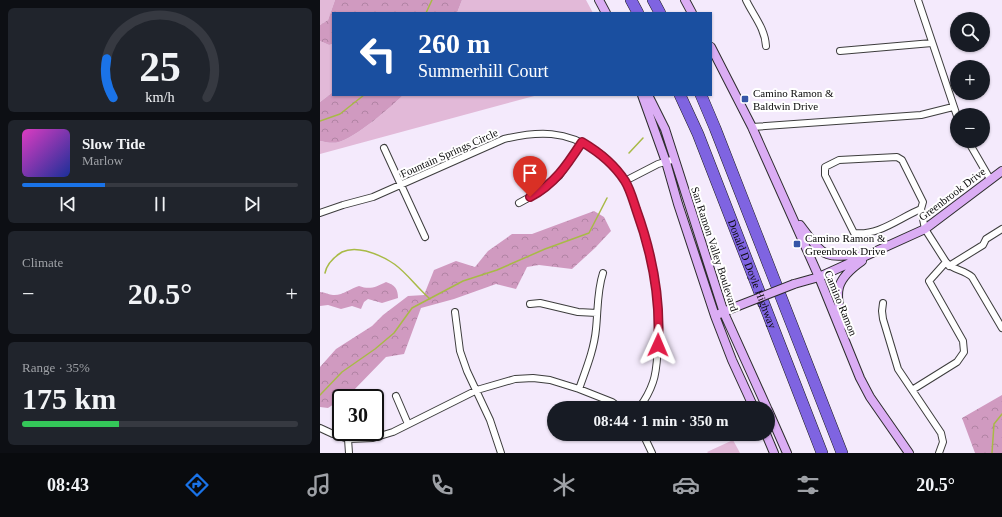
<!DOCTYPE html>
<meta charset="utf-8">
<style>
:root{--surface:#171b24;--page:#20242c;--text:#f1f3f6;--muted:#9ea1a6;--line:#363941;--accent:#1a73e8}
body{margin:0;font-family:Georgia,serif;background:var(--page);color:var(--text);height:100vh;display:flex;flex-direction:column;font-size:15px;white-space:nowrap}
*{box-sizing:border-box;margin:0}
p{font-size:13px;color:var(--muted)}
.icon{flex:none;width:22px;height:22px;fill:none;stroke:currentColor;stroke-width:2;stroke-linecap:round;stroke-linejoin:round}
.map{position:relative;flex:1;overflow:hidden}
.sheet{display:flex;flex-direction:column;gap:8px;padding:8px;background:#0d0f14;width:320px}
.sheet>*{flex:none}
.hud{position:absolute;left:12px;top:12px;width:380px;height:84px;border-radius:0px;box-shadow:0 1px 3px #0004;background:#1a4fa0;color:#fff;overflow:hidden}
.buttons{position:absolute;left:630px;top:12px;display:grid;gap:8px}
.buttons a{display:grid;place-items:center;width:40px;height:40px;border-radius:50%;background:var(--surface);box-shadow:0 1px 3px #0004;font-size:20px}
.speed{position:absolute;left:12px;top:389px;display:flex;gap:8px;font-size:20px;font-weight:700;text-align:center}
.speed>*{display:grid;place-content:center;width:52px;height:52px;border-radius:50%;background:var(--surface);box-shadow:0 1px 3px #0004;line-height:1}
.speed .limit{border:2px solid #111;border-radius:6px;background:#fff;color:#111}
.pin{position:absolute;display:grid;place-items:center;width:34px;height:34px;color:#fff;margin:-41px -17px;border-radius:50% 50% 50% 0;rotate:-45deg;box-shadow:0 0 4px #0007}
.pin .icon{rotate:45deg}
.me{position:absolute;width:44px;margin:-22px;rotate:1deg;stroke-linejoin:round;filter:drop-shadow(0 0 3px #0008)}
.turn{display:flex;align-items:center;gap:14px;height:84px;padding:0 20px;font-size:18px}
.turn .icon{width:52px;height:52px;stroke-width:2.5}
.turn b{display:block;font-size:28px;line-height:34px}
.big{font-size:30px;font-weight:700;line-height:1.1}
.sheet .tile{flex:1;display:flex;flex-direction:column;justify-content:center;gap:6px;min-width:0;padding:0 14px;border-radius:6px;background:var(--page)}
.sheet .dial{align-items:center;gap:0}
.dial svg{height:104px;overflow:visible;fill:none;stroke:var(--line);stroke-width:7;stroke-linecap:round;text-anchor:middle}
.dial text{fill:var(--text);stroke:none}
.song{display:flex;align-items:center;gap:12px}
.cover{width:48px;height:48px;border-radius:6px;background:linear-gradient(135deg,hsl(310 70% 55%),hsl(230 70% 35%))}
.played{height:4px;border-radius:2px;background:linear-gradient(90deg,var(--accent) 30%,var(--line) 30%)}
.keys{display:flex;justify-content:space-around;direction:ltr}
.heat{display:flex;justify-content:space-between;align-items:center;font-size:22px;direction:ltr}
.charge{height:6px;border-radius:3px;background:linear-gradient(90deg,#34c759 35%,var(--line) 0)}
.trip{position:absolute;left:227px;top:401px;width:228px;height:40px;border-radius:20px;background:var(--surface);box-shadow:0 1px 3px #0004;font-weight:700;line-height:40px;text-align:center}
.dock{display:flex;height:64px;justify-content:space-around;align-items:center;background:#090b0e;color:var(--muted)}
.dock .icon{width:28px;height:28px}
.dock .selected{color:var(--accent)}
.dock b{font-size:18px;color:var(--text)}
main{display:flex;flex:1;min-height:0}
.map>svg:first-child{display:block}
</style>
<main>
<section class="sheet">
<div class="tile dial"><svg viewBox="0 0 100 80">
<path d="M14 69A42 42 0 1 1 86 69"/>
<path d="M14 69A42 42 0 0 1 9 39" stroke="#1a73e8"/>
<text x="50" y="56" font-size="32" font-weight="700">25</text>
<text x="50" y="72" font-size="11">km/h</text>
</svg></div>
<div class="tile">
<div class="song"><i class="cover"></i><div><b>Slow Tide</b><p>Marlow</p></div></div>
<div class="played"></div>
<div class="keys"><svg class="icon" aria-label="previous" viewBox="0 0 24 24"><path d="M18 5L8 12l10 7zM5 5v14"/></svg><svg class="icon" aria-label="pause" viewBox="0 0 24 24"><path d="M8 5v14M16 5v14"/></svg><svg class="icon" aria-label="next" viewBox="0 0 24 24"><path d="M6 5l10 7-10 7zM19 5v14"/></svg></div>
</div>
<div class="tile"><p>Climate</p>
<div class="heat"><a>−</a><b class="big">20.5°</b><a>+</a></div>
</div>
<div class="tile"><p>Range · 35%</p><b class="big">175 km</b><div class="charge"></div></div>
</section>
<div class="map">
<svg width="682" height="453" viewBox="0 0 682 453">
<defs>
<pattern id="forest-crowns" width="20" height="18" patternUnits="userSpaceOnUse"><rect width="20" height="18" fill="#d09ac0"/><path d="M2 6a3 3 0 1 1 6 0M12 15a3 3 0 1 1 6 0" fill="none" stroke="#b183a4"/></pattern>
</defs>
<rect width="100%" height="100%" fill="#f4eafc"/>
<path fill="#e2b9d8" d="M 0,0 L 15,0 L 8,20 L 0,25 Z
M 142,0 L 266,0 L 273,13 L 137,13 Z
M 0,41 L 9,45 L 13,44 L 13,92 L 0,102 Z
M 83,95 L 218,95 L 0,154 L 0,141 C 5,142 13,144 19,142 C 33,139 72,107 83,95 Z
M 413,440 L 420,453 L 388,453 L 387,452 Z"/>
<path fill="url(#forest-crowns)" d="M 15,0 L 142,0 L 137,13 L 13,13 L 13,44 L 9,45 L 0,41 L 0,25 L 8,20 Z
M 13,92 L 13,95 L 83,95 C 72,107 33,139 19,142 C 13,144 5,142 0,141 L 0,102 Z
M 274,211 L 284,217 L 291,231 L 275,248 L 252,269 L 219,265 L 207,267 L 196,289 L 176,284 L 134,299 L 101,308 L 84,354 L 66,357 L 32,392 L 8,408 L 0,407 L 0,367 L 16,349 L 52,326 L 63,315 L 88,296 L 104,295 L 114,270 L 136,261 L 155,267 L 168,251 L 192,234 L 212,234 Z
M 66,282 C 75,285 78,289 78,298 L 62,303 L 48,299 L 44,302 L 41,309 L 32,306 L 21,309 L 8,305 L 0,306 L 0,292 C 5,292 9,295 13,295 C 22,296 31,288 39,286 C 50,290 56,287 66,282 Z
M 682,395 L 682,453 L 655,453 L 642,418 Z"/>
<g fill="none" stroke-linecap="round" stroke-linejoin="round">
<path stroke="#a8ba46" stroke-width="1.5" d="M 106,13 L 112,0
M 0,121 L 20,114 L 44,95
M 309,153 L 323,138
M 5,273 C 7,263 14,257 22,252 C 30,248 38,249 46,251 C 81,261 86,277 110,299
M 0,395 L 22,372 L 55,349 L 74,333 L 92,308 L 143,281 L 177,270 L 225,249 L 269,233 L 287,198
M 672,453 L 674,424 L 682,414"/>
<defs>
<path id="street" d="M 426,0 C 433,15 445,28 446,46
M 598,0 L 637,116
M 520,51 L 612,43
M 432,127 L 601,115 L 633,107
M 648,141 L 670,179
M 64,148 L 105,237
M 577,157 L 582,160 L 603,202 L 601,209 C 579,218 559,236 534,233 L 505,175 L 505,167 L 519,160 Z
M 305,181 L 338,164 L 355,159
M 199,203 L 221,191 L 239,176 L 262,142
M 601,209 L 605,229 L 626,262 C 633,270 644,270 652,277 L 682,328
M 0,213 L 23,205 L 53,197 L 184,139 C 218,131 246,130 276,151 C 286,157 300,172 305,181 C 310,189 312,198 315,207 C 332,253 341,297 338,346 C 337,357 337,371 333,382 C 330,391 325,400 319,408
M 629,266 L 663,245 L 666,239 L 682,229
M 563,303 L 562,311 L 563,319 L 578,369 L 621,433 L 623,442 L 619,453
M 210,304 L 220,303 L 258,312 L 277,313
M 135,312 L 140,351 L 147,371 L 170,420 L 181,453
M 259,389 C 266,369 274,350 276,329 C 278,310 277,291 283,273
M 592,390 L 637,362 L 644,352 L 643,341 L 609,281 L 626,262
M 76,396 L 88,424
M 0,428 L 13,434 L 28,439 L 53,438 L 73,432 L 157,390 L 195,379 L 213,378 L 230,380 L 259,389 L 292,402 L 300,408
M 323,434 L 332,453
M 28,439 L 29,453"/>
<path id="secondary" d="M 279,0 L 286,13
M 365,0 L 372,13
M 391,47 L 432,127 L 499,277 L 540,378 L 550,397 L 589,453
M 322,95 L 346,162 L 358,204 L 395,316 L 412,360 L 434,408
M 328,95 L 345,129 L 404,313 L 447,408
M 480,225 C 505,258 503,259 545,253
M 474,284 L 499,277 L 605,229 L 682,171
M 399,314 L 418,306
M 523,325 C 516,293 512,282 542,261
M 448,410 L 467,453
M 446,434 L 454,453"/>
<g id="highway">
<path d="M 311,0 L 318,13"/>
<path d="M 333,0 L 340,13"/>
<path id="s1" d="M 360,95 L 378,134 L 502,453"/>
<path d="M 381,95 L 395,128 L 522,453"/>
</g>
</defs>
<use href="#street" stroke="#3d3d3d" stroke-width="8"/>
<use href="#secondary" stroke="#2c2c2c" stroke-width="10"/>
<use href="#highway" stroke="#1b1b1b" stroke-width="12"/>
<use href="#street" stroke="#fff" stroke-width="6"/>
<use href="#secondary" stroke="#dbadf4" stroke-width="8"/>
<use href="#highway" stroke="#7f64e1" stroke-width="11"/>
<defs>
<path id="secondary-bridge" d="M 418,306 L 474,284"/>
</defs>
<use href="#secondary-bridge" stroke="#2c2c2c" stroke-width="10" stroke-linecap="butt"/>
<use href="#secondary-bridge" stroke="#dbadf4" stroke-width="8"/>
</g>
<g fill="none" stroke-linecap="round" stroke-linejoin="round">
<defs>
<path id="route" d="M 210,197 C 235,184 247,165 262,142 C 279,152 294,164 305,181 C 310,189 313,200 316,209 C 332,253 341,298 338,345"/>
</defs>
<use href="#route" stroke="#92132f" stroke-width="10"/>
<use href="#route" stroke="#e11d48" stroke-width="7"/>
</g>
<g fill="#3556a7" stroke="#fff" stroke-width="1.5">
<rect x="421" y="95" width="8" height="8" rx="2"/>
<rect x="473" y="240" width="8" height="8" rx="2"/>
</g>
<g text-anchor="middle" stroke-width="4" stroke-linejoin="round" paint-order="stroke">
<g font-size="11" fill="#0a0a0a" stroke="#fff" text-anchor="start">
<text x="433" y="97">Camino Ramon &amp;<tspan x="433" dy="13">Baldwin Drive</tspan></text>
<text x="485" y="242">Camino Ramon &amp;<tspan x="485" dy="13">Greenbrook Drive</tspan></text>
</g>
<g font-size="11" fill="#0a0a0a" stroke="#fff">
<text transform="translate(129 153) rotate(-24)" y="4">Fountain Springs Circle</text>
<text transform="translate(632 194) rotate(-37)" y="4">Greenbrook Drive</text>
<text transform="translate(395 249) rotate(72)" y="4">San Ramon Valley Boulevard</text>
<text dy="4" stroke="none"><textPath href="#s1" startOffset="193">Donald D Doyle Highway</textPath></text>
<text transform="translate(521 303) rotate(68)" y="4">Camino Ramon</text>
</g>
</g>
</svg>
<div class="buttons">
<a><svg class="icon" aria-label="search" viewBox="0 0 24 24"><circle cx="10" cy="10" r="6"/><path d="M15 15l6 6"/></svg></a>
<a>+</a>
<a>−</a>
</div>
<div class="speed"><div class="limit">30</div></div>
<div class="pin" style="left:210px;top:197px;background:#d93025"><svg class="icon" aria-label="arrive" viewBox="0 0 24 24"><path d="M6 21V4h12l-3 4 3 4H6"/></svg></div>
<svg class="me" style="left:338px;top:345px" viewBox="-20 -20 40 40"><path d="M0-17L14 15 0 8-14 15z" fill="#e11d48" stroke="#fff" stroke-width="4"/></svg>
<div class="trip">08:44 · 1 min · 350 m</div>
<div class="hud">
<div class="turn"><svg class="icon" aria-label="left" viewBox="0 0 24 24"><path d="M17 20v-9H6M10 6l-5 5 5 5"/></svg><div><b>260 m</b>Summerhill Court</div></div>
</div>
</div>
</main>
<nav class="dock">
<b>08:43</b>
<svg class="icon selected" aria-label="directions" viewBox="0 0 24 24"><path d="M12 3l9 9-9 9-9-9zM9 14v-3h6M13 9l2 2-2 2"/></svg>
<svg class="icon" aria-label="music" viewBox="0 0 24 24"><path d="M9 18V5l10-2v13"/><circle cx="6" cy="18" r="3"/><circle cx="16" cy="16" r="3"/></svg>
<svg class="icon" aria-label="phone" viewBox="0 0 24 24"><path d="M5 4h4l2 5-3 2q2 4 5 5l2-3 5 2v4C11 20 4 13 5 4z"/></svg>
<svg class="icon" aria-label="climate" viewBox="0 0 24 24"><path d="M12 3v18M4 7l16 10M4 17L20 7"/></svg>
<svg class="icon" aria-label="car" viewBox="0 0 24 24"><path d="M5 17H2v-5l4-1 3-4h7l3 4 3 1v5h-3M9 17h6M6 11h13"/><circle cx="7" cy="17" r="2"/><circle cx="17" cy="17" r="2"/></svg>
<svg class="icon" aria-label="filters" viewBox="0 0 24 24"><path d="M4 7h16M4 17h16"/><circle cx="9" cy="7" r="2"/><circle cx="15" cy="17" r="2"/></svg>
<b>20.5°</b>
</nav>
